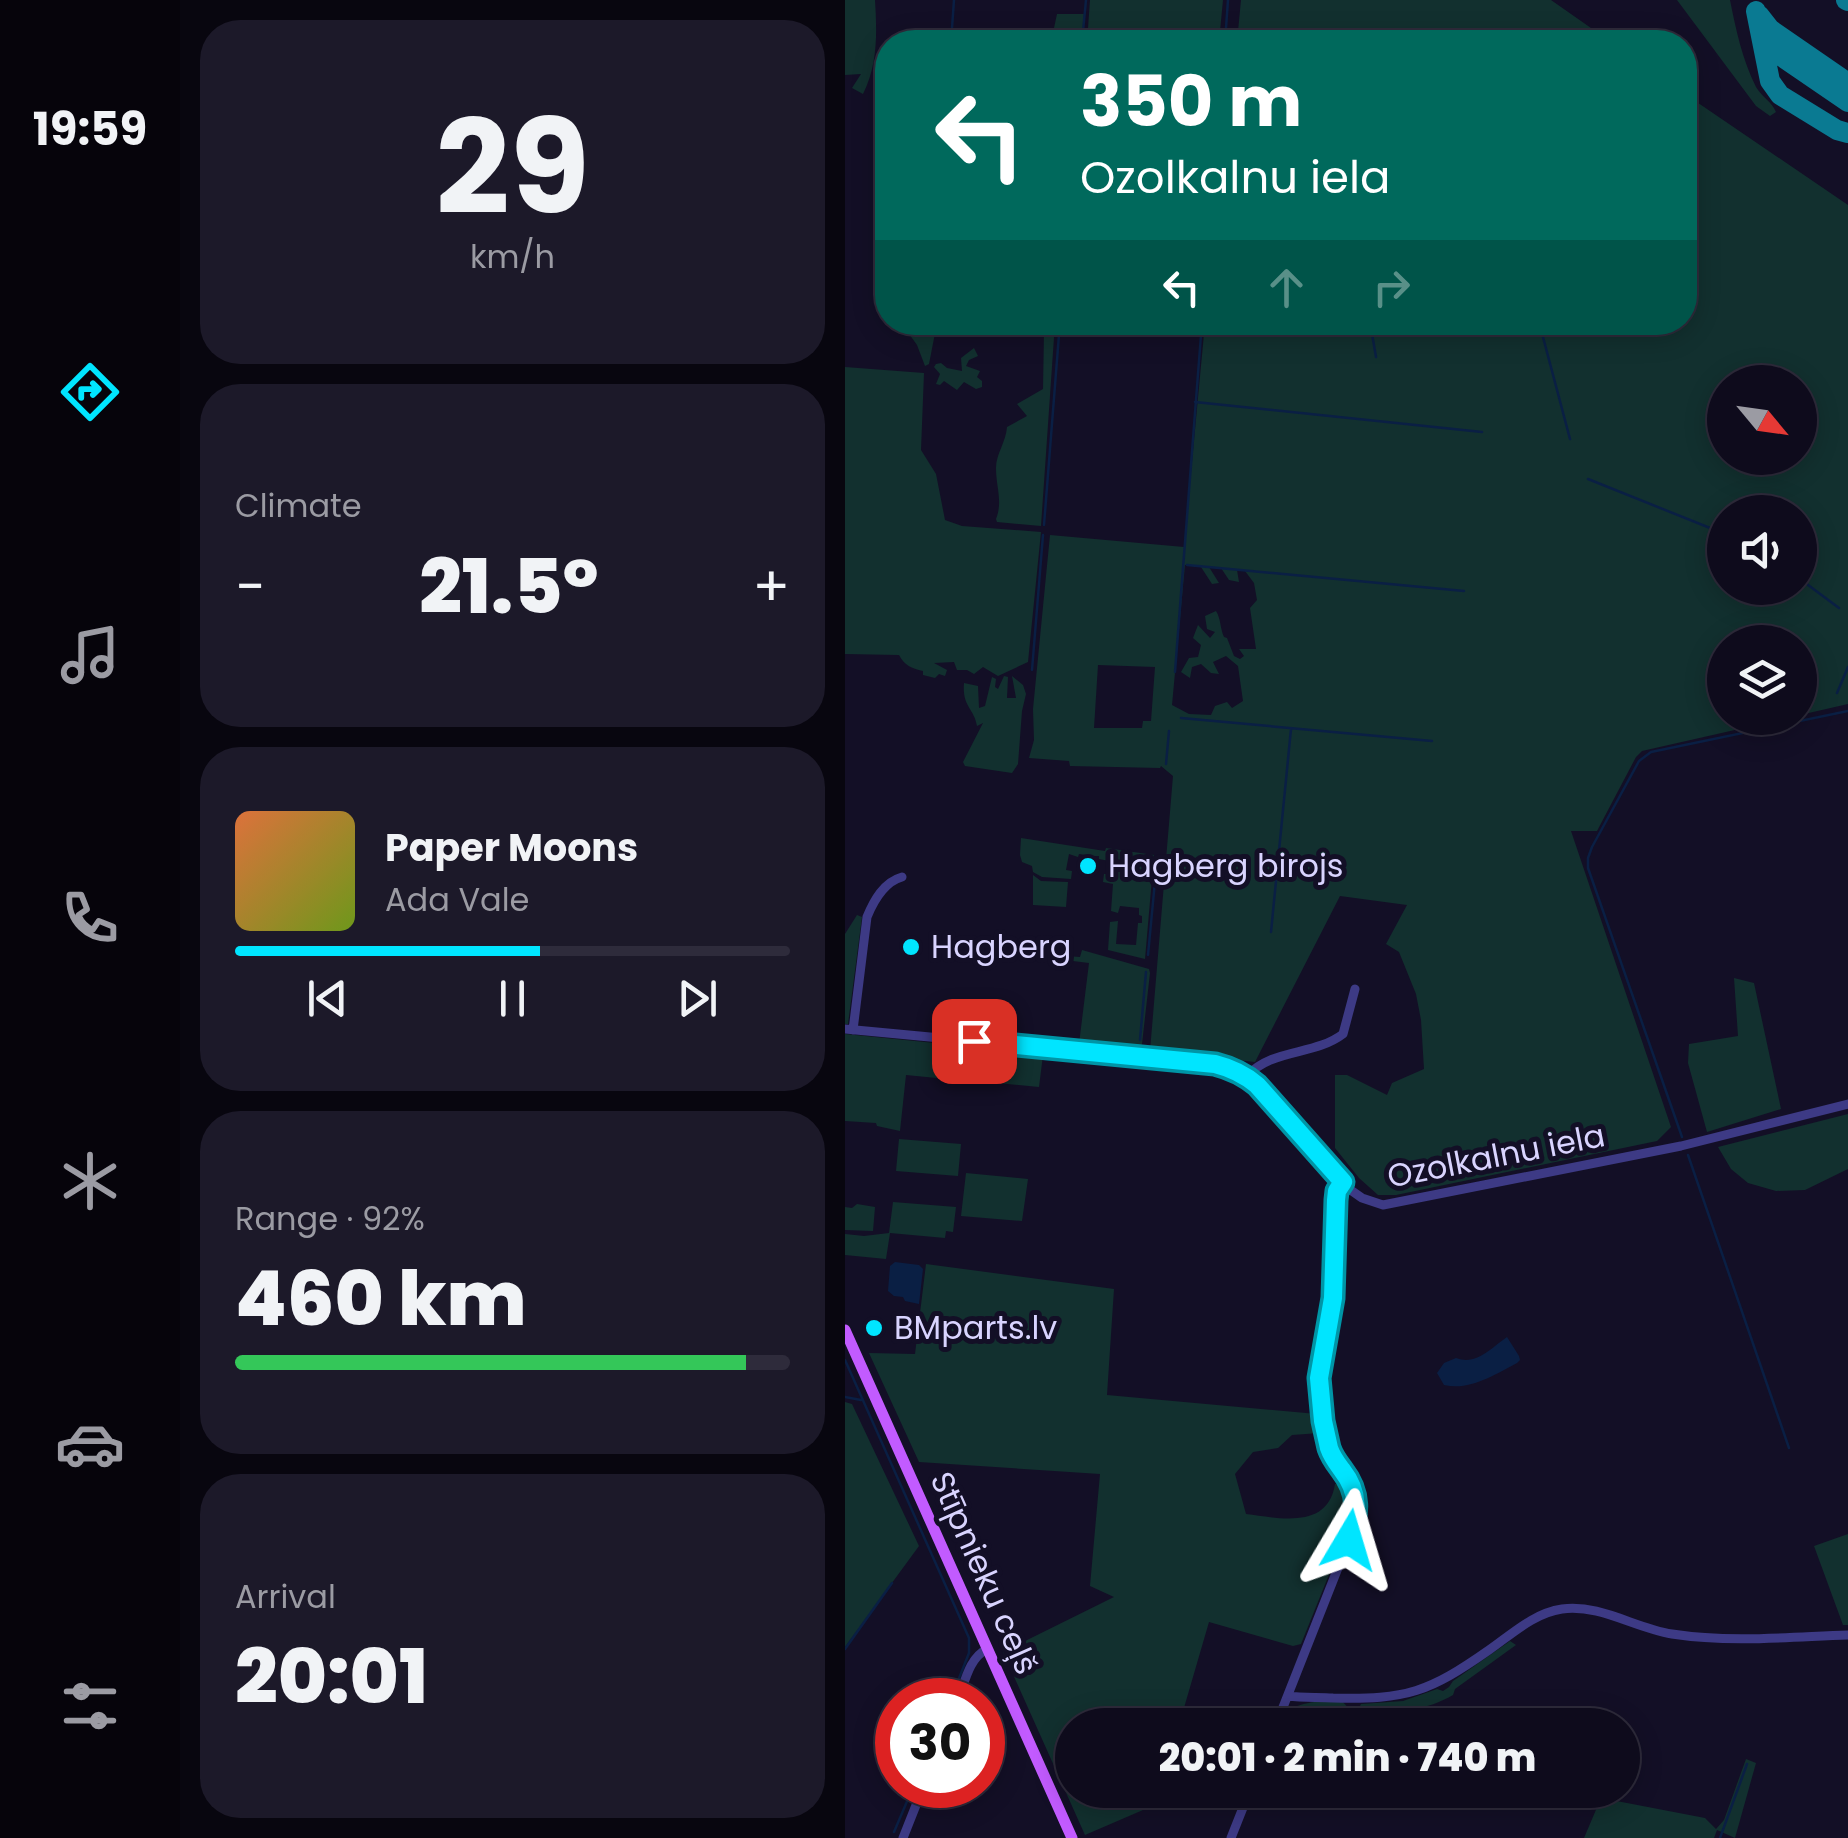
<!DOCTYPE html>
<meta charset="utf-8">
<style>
:root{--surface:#0e0b1c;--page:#1c1929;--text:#f1f3f6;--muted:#9b9ba3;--line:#2e2b3b;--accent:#00e5ff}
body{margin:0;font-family:Poppins,sans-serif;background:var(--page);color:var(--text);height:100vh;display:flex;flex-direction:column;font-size:38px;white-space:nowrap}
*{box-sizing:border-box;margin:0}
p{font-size:32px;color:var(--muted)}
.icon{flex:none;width:55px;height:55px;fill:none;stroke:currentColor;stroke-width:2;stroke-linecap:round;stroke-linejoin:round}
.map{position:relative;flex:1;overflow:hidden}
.details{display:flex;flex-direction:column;gap:20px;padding:20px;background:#08060f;width:665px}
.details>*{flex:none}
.hud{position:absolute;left:30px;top:30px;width:822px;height:305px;border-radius:40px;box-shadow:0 5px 25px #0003,0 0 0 2px var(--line);background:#00695c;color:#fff;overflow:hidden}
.needle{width:65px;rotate:119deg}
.fabs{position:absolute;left:862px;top:365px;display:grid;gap:20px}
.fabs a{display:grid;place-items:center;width:110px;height:110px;border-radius:50%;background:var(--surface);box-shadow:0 5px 25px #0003,0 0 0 2px var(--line);font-size:50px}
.speed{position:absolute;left:30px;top:1678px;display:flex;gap:20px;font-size:50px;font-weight:700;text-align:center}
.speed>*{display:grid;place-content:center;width:130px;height:130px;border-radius:50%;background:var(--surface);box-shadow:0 5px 25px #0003,0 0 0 2px var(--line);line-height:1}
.speed .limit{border:15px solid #d22;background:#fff;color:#111}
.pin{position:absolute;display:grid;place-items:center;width:85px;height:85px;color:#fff;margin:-42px;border-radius:20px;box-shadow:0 5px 15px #0006}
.me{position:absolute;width:110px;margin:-55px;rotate:7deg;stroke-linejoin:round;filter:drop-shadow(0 0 8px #0008)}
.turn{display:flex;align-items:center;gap:35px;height:210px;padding:0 40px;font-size:45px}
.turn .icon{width:130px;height:130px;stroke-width:2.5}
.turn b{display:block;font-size:70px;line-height:85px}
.lanes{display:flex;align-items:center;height:95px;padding:0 40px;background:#0003;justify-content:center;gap:50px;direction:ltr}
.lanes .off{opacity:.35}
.big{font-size:75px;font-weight:800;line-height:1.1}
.details .widget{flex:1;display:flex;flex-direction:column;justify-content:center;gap:15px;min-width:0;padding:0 35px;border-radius:40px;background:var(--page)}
.details .dial{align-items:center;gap:0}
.dial b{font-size:130px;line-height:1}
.song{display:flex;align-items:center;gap:30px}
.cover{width:120px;height:120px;border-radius:15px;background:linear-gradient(135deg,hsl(20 70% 55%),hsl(80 70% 35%))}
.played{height:10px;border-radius:5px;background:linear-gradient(90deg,var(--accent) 55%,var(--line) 55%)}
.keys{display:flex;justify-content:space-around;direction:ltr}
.heat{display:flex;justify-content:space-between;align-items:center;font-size:55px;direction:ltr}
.charge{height:15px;border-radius:8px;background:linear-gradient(90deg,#34c759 92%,var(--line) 0)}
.trip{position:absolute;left:210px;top:1708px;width:585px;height:100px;border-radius:50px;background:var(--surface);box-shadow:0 5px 25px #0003,0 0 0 2px var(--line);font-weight:800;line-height:100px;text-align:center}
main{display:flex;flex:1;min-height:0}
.dock{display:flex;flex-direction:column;width:180px;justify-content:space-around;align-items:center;background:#06040b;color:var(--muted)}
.dock .icon{width:70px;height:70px}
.dock .active{color:var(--accent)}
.dock b{font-size:45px;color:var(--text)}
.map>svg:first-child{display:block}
</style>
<main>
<nav class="dock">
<b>19:59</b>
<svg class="icon active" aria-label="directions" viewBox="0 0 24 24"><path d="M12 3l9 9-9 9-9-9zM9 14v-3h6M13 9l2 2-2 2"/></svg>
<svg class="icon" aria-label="music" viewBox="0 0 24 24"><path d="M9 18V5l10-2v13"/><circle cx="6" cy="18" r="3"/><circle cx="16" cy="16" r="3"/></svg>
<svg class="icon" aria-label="phone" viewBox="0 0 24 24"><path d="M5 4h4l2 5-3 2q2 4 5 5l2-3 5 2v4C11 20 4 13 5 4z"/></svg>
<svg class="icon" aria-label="climate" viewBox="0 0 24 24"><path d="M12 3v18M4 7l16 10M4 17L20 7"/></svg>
<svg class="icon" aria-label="car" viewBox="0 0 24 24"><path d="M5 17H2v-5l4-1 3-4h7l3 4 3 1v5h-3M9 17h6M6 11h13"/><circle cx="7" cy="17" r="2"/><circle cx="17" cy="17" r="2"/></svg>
<svg class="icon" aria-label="filters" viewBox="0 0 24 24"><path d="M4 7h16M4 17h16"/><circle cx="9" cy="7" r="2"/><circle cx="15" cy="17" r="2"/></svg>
</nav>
<section class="details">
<div class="widget dial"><b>29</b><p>km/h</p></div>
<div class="widget"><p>Climate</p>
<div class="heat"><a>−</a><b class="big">21.5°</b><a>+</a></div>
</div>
<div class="widget">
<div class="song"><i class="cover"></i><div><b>Paper Moons</b><p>Ada Vale</p></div></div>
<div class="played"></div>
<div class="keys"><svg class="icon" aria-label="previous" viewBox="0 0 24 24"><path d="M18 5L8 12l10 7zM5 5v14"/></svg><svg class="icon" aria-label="pause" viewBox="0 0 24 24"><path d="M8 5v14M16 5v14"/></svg><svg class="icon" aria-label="next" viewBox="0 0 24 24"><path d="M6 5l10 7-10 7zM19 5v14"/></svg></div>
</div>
<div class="widget"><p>Range · 92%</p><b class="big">460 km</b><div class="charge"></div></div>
<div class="widget"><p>Arrival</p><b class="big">20:01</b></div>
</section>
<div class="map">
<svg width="1003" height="1838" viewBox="0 0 1003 1838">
<rect width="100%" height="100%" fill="#130f26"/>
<path fill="#12302f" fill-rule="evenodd" d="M 0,0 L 30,0 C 32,32 33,64 18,94 L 7,88 L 16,74 L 0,75 Z
M 245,0 L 378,0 L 374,42 L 242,42 Z
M 396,0 L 706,0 L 766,42 L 392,42 Z
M 832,0 L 885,0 C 891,30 897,59 911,87 C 917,97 927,102 931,112 L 925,116 L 911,106 Z
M 212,14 L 239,14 L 237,42 L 206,42 Z
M 840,94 L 1003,205 L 1003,704 L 955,715 L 955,642 L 880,642 L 880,718 L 943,718 L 797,751 L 791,757 L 752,831 L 726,831 L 826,1127 L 812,1141 L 551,1195 L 533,1195 L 514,1178 L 490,1148 L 490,1075 L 502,1075 L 542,1095 L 547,1083 L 579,1069 L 576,1020 L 571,994 L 554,952 L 541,944 L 562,905 L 495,896 L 410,1062 L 305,1051 L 328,776 L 316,766 L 315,768 L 225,766 L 224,761 L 184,758 L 189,740 L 188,709 L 205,535 L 339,547 L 360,323 L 840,322 ZM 880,382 L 955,382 L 955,458 L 880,458 ZM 880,512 L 955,512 L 955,588 L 880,588 ZM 340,565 L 356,567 L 367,584 L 374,583 L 364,567 L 376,568 L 384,580 L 394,582 L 392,570 L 400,571 L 409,583 L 412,600 L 405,608 L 411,649 L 394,649 L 399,656 L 395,659 L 389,656 L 382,638 L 379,637 C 375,628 376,619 371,611 L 360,616 L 362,629 L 370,632 L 365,638 L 353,625 L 348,638 L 356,645 L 353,657 L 344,658 L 336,672 L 345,678 L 347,667 L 356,664 L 366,673 L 374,674 L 368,662 L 381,656 L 393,666 L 398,701 L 387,708 L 382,702 L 370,706 L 366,715 L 344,714 L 327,705 ZM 253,665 L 310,667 L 306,721 L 298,721 L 297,728 L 249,728 Z
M 70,323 L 92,323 L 84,364 L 80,366 L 72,345 L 62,331 Z
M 161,323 L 210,323 L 196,526 L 152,522 L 151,519 C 158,501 151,487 151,468 C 151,454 161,442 162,427 L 182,416 L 172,404 L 198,389 L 199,332 Z
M 222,323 L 222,322 L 352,323 L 351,334 Z
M 129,348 L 133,356 L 124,360 L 121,366 L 135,371 L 132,377 L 137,381 L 137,387 L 131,389 L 119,382 L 112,390 L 99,381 L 95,385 L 91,384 L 95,374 L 89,367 L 91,364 L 96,363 L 102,368 L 117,371 L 116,358 Z
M 0,367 L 79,373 L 76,450 L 91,474 L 100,520 L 117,526 L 196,532 L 183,662 L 153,676 L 138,667 L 129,674 L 122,670 L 112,670 L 109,662 L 89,663 L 102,670 L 100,676 L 94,674 L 90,678 L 78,675 L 78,671 C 66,668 60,666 54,655 L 0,654 Z
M 159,676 L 163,677 L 162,698 L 171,698 L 167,676 L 178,685 L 181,694 L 177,711 L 173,764 L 167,773 L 120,766 L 118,762 L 138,723 L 132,726 C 129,708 117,707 119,683 L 133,686 L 134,708 L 140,706 L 147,677 L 151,679 L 150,687 L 153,689 Z
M 176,838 L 260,851 L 261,848 L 309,855 L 300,959 L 263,950 L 265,922 L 273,921 L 271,944 L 291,945 L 293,923 L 297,923 L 297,916 L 294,915 L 294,908 L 275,906 L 273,913 L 266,911 L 268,884 L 258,882 L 259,874 L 262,874 L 264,861 L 254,859 L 254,856 L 247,856 L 247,859 L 241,858 L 241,855 L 234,854 L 233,857 L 224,854 L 221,870 L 227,871 L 226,879 L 197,877 L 188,872 L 187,866 L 177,862 L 175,855 Z
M 188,875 L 196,881 L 223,882 L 221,907 L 188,905 Z
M 12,915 L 17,917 L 3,1024 L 0,1024 L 0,934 Z
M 237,950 L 304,969 L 305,973 L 297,1044 L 294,1051 L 241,1047 L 234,1044 L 244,963 L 180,955 L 180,953 L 235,957 Z
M 889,978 L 909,983 L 936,1109 L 862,1132 L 843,1063 L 844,1044 L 893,1036 Z
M 0,1034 L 120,1046 L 124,1054 L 122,1081 L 61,1075 L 55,1131 L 32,1126 L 31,1123 L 0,1121 Z
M 136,1048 L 198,1055 L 194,1087 L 130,1081 L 132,1055 Z
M 1003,1114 L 1003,1169 L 960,1190 L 931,1191 L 903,1183 L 886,1169 L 873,1147 Z
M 54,1139 L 116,1144 L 113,1176 L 51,1171 Z
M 121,1173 L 183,1179 L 177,1221 L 116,1216 Z
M 48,1202 L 111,1207 L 108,1232 L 101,1231 L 100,1238 L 45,1233 L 41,1259 L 0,1255 L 0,1234 L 19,1236 L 44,1233 Z
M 12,1204 L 30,1207 L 28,1231 L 0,1230 L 0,1207 L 7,1208 Z
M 81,1264 L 269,1289 L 262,1395 L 472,1414 L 475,1433 L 447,1435 L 433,1448 L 408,1452 L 390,1474 L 401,1514 C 434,1518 483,1530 490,1484 L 499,1482 L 505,1494 L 506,1520 L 456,1644 L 448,1646 L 364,1622 L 334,1725 L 228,1725 L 228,1790 L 309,1790 L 298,1810 L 240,1835 L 158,1652 L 269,1597 L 245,1586 L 255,1474 L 74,1462 L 24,1353 L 70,1354 Z
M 0,1402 L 7,1404 L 74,1546 L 0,1647 Z
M 1003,1534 L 1003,1625 L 998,1625 L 969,1546 Z
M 665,1641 L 671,1645 L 610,1689 L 608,1695 C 582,1710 555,1713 525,1714 L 525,1725 L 512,1725 L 513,1710 L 516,1704 L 558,1701 L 592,1689 L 598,1691 L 604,1687 L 608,1681 Z
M 469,1702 L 497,1702 C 507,1708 503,1716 500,1725 L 481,1725 L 479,1713 L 456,1715 L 445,1725 L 435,1725 C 442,1708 451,1705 469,1702 Z
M 901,1759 L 911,1763 L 890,1838 L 872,1830 L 869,1838 L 739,1838 L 756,1798 L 860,1818 L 871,1829 L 879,1820 Z"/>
<path fill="#0a1f44" d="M 50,1262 L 74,1265 L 78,1269 L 74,1304 L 60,1301 L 58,1297 L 49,1296 L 43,1291 L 45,1266 Z
M 662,1337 L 674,1356 L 675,1360 L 672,1363 C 649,1375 625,1391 599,1385 L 592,1373 L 599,1363 L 611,1358 C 632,1366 647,1347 662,1337 Z"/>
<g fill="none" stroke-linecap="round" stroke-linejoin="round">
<path stroke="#0a1f44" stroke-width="2.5" d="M 106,42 L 109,0
M 237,42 L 241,0
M 380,42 L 383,0
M 525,322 L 531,357
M 694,322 L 725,439
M 350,402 L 637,432
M 743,479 L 880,534
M 199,525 L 215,322
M 342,565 L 619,591
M 955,579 L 994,608
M 187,670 L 198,535
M 330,672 L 357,322
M 992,693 L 1003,667
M 336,718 L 587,741
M 321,764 L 324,731
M 426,932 L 446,729
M 303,955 L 312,860
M 295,1040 L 301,972
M 837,1137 L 743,868 L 743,858 L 747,847 L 794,761 L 806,752 L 1003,711
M 843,1155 L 944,1448
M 0,1360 L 124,1638 L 124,1653 L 107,1696
M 0,1397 L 16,1400
M 0,1649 L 47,1583
M 49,1832 L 69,1785
M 875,1838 L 902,1764"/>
<path stroke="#0a7a92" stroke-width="20" d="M 1001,0 L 1003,1
M 911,11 L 925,81 L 935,95 L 992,130 L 1003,133
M 914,15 L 925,29 L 1003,83
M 919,36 L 930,52 L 1003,102"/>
<path stroke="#3d3a85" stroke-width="9" d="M 0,1029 L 370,1064 L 402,1076 L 412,1085 L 507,1191 L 517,1198 L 538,1205 L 836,1146 L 1003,1104
M 8,1030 L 22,917 C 29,900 39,882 57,877
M 402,1076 C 428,1048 469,1056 498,1034 L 510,989
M 443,1696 C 458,1698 473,1697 488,1698 C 562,1700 584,1692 644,1650 C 667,1634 689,1613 717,1609 C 756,1604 789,1628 827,1634 C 885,1643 945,1637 1003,1635
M 113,1700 C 120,1682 124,1658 142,1649
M 431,1725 L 504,1540 L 512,1513 L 512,1501 L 504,1481 L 487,1457 L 484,1448 L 474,1390 L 489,1298 L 491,1201 L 492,1191 L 498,1183
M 58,1838 L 79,1785
M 386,1838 L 405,1790"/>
<path stroke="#c25bff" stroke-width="11" d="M 0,1330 L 227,1838"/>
</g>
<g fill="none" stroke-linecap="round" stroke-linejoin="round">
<defs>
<path id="route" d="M 129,1041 L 370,1064 C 386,1068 399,1074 412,1085 L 498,1182 L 492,1191 L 491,1200 L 488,1298 L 474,1378 L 478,1421 L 484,1448 C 487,1457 491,1462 497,1470 C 515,1493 513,1514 504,1540"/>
</defs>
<use href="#route" stroke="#0095a6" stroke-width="25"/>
<use href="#route" stroke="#00e5ff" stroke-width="18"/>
</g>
<g fill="#00e5ff" stroke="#130f26" stroke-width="4">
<circle cx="243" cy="866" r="10"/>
<circle cx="66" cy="947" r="10"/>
<circle cx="29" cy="1328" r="10"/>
</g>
<g text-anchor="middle" stroke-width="10" stroke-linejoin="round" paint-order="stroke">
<g font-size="32" fill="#d9d4ff" stroke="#130f26" text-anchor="start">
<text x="263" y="877">Hagberg birojs</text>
<text x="86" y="958">Hagberg</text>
<text x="49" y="1339">BMparts.lv</text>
</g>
<g font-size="32" fill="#d9d4ff" stroke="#130f26">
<text transform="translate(651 1156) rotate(-11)" y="11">Ozolkalnu iela</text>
<text transform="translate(139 1573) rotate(66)" y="11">Stīpnieku ceļš</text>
</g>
</g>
</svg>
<div class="fabs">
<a><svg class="needle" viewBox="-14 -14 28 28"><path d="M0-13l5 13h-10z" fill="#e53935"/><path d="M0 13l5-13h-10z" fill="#9b9ba3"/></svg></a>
<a><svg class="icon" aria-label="sound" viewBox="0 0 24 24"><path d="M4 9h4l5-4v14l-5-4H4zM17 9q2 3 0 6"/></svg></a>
<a><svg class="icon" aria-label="layers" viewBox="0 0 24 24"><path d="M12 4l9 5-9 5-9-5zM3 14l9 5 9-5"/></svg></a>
</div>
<div class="speed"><div class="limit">30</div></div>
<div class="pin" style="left:129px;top:1041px;background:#d93025"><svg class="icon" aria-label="arrive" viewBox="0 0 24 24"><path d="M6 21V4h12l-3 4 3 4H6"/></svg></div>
<svg class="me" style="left:504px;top:1540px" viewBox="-20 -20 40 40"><path d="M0-17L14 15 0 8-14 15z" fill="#00e5ff" stroke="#fff" stroke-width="4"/></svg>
<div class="trip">20:01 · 2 min · 740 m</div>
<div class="hud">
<div class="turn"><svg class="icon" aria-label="left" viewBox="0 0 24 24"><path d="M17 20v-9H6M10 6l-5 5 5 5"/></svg><div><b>350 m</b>Ozolkalnu iela</div></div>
<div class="lanes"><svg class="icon" aria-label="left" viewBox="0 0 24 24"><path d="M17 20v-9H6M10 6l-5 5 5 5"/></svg><svg class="icon off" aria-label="ahead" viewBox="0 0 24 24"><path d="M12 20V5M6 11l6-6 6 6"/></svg><svg class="icon off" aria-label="right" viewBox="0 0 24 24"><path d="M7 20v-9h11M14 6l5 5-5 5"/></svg></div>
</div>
</div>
</main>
